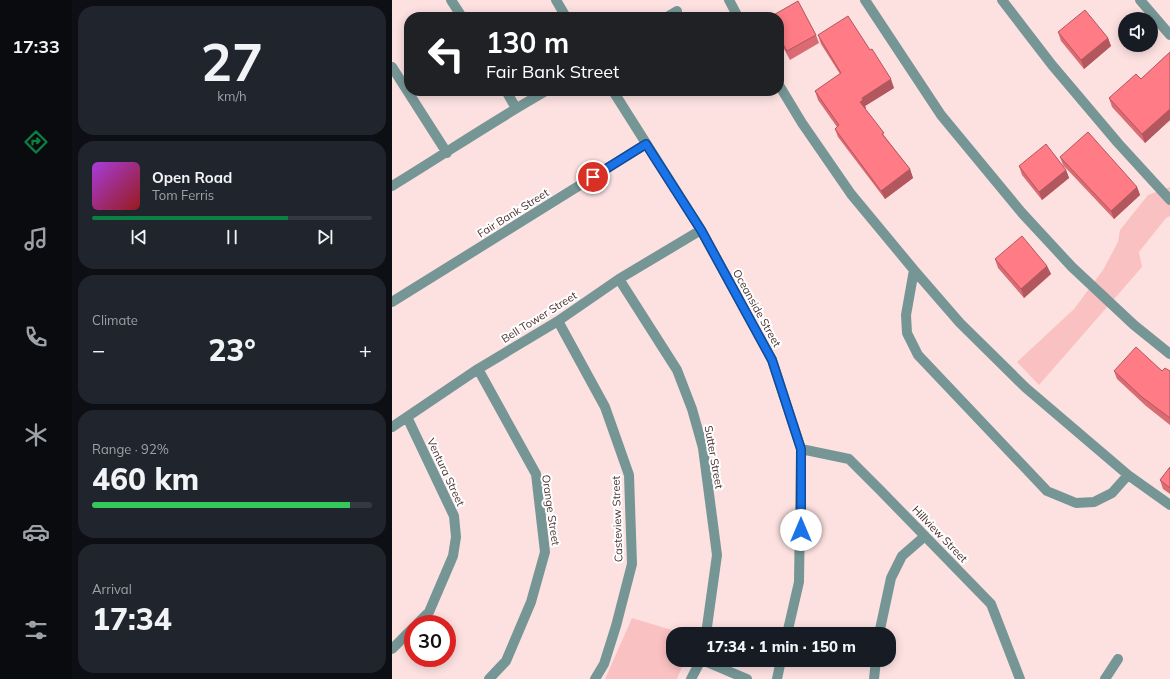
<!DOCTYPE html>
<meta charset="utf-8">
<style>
:root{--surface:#171b24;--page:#20242c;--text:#f1f3f6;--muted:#9ea1a6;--line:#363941;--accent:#0b8043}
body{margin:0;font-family:Mulish,sans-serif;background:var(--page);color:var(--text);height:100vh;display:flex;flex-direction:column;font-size:15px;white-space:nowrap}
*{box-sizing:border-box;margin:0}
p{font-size:13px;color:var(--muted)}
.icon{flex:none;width:22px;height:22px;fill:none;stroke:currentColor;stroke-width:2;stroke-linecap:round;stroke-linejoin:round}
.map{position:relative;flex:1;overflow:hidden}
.details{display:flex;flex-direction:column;gap:6px;padding:6px;background:#0d0f14;width:320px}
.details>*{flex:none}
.guide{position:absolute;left:12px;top:12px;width:380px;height:84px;border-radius:16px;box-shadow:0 2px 10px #0003;background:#202124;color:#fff;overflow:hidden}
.buttons{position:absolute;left:726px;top:12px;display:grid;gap:8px}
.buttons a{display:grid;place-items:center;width:40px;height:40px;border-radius:50%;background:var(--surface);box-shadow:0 2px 10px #0003;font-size:20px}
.speed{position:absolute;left:12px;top:615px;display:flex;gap:8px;font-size:20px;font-weight:700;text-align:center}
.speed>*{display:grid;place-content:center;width:52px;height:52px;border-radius:50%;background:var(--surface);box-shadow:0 2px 10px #0003;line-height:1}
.speed .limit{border:6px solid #d22;background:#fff;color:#111}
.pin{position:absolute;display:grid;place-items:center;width:34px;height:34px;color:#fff;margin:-17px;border:2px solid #fff;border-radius:50%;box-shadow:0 1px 4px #0007}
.me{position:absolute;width:44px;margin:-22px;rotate:0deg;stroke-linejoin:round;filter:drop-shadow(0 0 3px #0008)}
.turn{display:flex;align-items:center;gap:14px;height:84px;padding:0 16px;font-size:18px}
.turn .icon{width:52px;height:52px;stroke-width:2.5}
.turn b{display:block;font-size:28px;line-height:34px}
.big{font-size:30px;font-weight:800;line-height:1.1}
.details .tile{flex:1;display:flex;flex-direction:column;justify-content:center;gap:6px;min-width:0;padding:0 14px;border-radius:16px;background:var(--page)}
.details .dial{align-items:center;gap:0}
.dial b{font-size:52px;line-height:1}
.song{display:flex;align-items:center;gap:12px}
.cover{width:48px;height:48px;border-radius:6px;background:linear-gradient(135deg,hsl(280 70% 55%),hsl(0 70% 35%))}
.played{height:4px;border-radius:2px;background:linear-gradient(90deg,var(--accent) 70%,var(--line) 70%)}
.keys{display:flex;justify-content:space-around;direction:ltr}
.heat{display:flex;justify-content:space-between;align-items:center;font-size:22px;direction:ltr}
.charge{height:6px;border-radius:3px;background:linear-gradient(90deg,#34c759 92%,var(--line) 0)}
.trip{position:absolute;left:274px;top:627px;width:230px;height:40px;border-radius:16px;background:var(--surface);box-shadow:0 2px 10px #0003;font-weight:800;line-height:40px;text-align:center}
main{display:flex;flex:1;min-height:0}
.tabs{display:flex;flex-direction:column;width:72px;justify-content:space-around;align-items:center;background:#090b0e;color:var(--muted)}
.tabs .icon{width:28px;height:28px}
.tabs .selected{color:var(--accent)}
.tabs b{font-size:18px;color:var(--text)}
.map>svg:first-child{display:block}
</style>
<main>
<nav class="tabs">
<b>17:33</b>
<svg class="icon selected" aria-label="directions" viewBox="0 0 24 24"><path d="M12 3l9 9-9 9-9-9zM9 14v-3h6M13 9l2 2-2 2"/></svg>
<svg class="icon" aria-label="music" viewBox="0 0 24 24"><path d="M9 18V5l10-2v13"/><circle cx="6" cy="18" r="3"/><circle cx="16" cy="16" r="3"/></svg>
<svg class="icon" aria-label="phone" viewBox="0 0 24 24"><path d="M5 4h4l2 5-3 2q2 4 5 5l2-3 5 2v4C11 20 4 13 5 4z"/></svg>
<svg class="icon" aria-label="climate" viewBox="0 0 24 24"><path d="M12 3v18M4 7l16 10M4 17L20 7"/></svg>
<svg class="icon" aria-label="car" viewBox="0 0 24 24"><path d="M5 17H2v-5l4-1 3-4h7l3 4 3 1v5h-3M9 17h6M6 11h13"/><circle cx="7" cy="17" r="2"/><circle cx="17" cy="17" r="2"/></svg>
<svg class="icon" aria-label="filters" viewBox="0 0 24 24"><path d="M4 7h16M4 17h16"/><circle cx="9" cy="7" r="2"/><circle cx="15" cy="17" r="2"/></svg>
</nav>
<section class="details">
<div class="tile dial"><b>27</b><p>km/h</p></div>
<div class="tile">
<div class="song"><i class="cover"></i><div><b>Open Road</b><p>Tom Ferris</p></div></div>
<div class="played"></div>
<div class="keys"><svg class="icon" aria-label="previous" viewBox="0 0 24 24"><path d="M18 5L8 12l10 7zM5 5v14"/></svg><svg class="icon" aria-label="pause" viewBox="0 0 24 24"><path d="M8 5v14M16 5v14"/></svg><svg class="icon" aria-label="next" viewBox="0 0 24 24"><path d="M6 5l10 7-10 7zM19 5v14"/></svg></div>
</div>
<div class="tile"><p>Climate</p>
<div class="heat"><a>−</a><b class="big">23°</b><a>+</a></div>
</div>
<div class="tile"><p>Range · 92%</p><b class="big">460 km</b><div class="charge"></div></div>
<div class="tile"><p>Arrival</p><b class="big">17:34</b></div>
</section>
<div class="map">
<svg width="778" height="679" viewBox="0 0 778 679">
<rect width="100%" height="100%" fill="#fde1e1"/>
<path fill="#fac1c2" d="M 778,187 L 778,216 L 774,218 L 747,252 L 750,267 L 647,385 L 625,362 L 682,309 L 711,270 L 726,242 L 728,230 L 756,195 Z
M 240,618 L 293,634 L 281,634 L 281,660 L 293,660 L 285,679 L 213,679 Z"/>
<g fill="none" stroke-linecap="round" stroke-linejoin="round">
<path stroke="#769696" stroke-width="10" d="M 59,0 L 70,17
M 164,0 L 174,17
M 337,0 L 346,17
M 473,0 L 549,115 L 630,213 L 680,267 L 742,325 L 778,354
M 610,0 L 660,65 L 726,143 L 778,200
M 748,0 L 778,35
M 275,17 L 285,11
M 0,67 L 55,153
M 387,85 L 410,123 L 459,194 L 522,270 L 568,323 L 634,388 L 736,475 L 778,505
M 114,91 L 124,108
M 221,91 L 309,230 L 380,360 L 409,449 L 407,582 L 395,634
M 0,186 C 51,155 101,121 154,91
M 522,270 L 514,315 L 515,333 L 526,355 L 655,491 L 684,503 L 702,502 L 720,493 L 736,475
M 227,279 L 285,370 L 300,409 L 311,448 L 325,555 L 314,634
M 0,302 L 254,144
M 166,321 L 213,407 L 237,475 L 240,564 L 224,626 L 212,664 L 203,679
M 86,369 L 144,474 L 153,552 L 139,602 L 114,661 L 97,679
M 15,417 L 62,516 L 64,537 L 61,556 L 37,612 L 25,624
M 0,427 L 86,369 L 166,321 L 227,279 L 309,230
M 409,449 L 457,459 L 489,491 L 599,604 L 628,679
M 487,634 L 499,578 L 510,556 L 533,536
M 0,649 L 21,628
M 310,660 L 355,679
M 299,679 L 309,660
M 385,679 L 389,660
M 482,679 L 484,660
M 713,679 L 726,659"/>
</g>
<path fill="#db6b73" d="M 387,17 L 424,35 L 427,43 L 398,60 L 387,40 Z
M 666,32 L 716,38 L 719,46 L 692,69 L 669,41 Z
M 426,35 L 502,88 L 473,106 L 474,108 L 473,109 L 494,138 L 518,169 L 521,178 L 493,199 L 446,137 L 443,129 L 445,127 L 426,100 L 423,91 L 448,74 L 429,44 Z
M 778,52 L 778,120 L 753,143 L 720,107 L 717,98 L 749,79 Z
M 668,157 L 745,187 L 748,195 L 722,219 L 671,165 Z
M 627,166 L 674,170 L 677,178 L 650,200 L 630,175 Z
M 603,259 L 655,266 L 659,274 L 632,298 L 606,268 Z
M 722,371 L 778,371 L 778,425 L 754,406 L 725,379 Z
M 778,467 L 778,494 L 771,489 L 768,480 Z"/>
<path fill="#b2575e" d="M 716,38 L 719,46 L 692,69 L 689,60 Z
M 499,79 L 502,88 L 473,106 L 474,108 L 471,111 L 468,102 L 470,98 Z
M 778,109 L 778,120 L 753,143 L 750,134 Z
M 518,169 L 521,178 L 493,199 L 489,191 Z
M 674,170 L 677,178 L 650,200 L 647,192 Z
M 745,187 L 748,195 L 722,219 L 719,211 Z
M 655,266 L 659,274 L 632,298 L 629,289 Z"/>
<path fill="#ff7c86" stroke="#b2575e" d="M 406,1 L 424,35 L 395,51 L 387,37 L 387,17 L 378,17 Z
M 693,10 L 716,38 L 689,60 L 666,32 Z
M 456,16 L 478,50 L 480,49 L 499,79 L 470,98 L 471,100 L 468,102 L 492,133 L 490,134 L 518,169 L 489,191 L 443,129 L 447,125 L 423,91 L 449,73 L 426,35 Z
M 778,52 L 778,109 L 750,134 L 717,98 L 744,74 L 749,79 Z
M 696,132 L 745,187 L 719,211 L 668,157 Z
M 654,144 L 674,170 L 647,192 L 627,166 Z
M 630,236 L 655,266 L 629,289 L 603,259 Z
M 744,347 L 770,371 L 773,368 L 778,371 L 778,418 L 750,397 L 722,371 Z
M 778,467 L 778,488 L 768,480 Z"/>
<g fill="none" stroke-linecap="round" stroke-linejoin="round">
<defs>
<path id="route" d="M 201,177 L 254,144 L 309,230 L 380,360 L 409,449 L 409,530"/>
</defs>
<use href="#route" stroke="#114b97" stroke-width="10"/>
<use href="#route" stroke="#1a73e8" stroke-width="7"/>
</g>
<g text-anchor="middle" stroke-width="4" stroke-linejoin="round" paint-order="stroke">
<g font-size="11" fill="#4b3031" stroke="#fff">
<text transform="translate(121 213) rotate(-32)" y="4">Fair Bank Street</text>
<text transform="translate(365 308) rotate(61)" y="4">Oceanside Street</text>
<text transform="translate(147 317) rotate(-32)" y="4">Bell Tower Street</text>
<text transform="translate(322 457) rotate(80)" y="4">Sutter Street</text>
<text transform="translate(54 472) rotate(65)" y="4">Ventura Street</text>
<text transform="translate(159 510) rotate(82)" y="4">Orange Street</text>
<text transform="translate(225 519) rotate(-92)" y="4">Casteview Street</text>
<text transform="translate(548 534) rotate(46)" y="4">Hillview Street</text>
</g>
</g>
</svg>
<div class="buttons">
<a><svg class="icon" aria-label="sound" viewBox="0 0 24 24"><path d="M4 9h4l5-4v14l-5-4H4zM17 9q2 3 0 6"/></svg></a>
</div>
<div class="speed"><div class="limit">30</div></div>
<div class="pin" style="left:201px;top:177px;background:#d93025"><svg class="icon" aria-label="arrive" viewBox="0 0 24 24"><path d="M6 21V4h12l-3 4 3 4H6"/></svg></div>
<svg class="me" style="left:409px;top:530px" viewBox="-20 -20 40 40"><circle r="19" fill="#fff"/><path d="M0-13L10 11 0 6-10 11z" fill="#1a73e8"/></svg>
<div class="trip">17:34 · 1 min · 150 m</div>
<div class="guide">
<div class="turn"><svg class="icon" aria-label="left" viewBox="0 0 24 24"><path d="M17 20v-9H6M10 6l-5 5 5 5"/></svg><div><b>130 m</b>Fair Bank Street</div></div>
</div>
</div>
</main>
